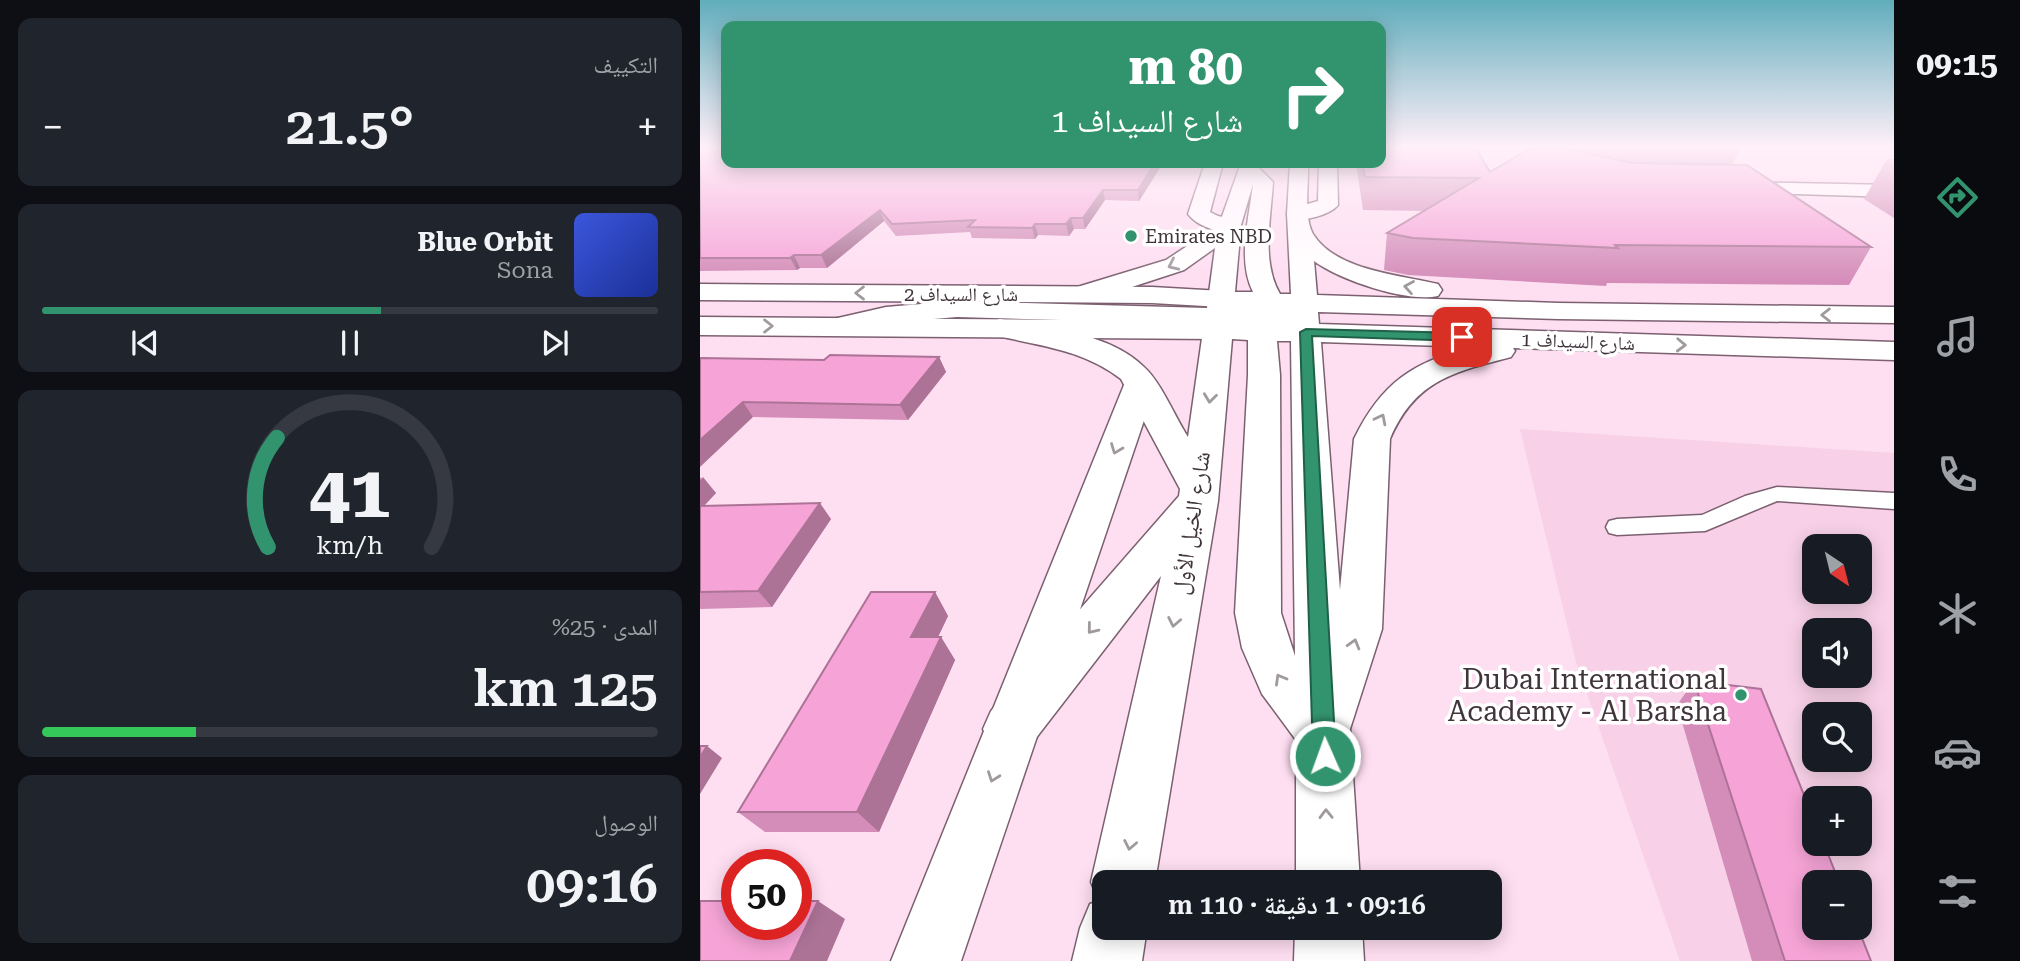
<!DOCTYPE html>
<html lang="ar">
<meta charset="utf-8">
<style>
:root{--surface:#171b24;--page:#20242c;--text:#f1f3f6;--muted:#9ea1a6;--line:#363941;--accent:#32946e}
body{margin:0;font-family:"Roboto Serif","Noto Naskh Arabic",serif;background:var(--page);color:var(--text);direction:rtl;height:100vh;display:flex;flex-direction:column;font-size:26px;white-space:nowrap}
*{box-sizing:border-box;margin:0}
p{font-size:23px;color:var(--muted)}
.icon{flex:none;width:38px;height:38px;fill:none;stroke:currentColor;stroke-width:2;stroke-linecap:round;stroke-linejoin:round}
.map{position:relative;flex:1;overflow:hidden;direction:ltr}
.panel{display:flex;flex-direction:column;gap:18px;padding:18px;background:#0d0f14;width:700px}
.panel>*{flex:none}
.top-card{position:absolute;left:21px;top:21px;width:665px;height:147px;border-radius:14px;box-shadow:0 4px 18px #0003;direction:rtl;background:#32946e;color:#fff;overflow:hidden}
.needle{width:46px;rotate:145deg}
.fabs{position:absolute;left:1102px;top:534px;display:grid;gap:14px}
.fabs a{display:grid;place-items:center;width:70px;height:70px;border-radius:14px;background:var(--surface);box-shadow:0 4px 18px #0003;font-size:35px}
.speed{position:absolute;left:21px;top:849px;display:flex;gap:14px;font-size:35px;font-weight:700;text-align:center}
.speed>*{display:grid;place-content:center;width:91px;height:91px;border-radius:50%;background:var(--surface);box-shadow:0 4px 18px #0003;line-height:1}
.speed .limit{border:10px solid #d22;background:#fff;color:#111}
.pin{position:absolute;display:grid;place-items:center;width:60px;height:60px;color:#fff;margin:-30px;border-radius:14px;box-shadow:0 4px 10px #0006}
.me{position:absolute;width:77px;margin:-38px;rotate:358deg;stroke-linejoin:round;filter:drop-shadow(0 0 5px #0008)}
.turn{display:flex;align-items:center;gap:24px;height:147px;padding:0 28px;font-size:32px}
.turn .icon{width:91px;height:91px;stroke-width:2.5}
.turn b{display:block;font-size:49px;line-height:60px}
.big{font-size:52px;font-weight:600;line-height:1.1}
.panel .card{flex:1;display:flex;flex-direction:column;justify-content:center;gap:10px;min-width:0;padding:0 24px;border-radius:14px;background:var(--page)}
.panel .dial{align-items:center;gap:0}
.dial svg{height:182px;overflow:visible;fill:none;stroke:var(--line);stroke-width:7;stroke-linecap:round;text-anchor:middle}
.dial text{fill:var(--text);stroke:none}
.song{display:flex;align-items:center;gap:21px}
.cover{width:84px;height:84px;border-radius:10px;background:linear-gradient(135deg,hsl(230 70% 55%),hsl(230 70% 35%))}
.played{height:7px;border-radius:4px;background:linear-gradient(90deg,var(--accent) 55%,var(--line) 55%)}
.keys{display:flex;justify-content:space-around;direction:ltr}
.heat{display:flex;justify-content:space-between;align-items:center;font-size:38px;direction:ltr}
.charge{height:10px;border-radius:5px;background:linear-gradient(90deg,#34c759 25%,var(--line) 0)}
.trip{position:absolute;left:392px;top:870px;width:410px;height:70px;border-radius:14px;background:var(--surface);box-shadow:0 4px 18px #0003;font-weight:600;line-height:70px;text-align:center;direction:rtl}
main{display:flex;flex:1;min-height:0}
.tabs{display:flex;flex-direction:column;width:126px;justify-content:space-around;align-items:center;background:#090b0e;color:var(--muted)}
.tabs .icon{width:49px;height:49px}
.tabs .current{color:var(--accent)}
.tabs b{font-size:32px;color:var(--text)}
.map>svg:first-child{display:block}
</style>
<main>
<nav class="tabs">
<b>09:15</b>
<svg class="icon current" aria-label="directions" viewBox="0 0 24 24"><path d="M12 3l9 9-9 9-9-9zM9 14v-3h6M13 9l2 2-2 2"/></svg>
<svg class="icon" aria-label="music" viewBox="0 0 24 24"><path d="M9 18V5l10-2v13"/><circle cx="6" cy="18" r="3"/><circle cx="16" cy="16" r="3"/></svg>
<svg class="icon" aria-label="phone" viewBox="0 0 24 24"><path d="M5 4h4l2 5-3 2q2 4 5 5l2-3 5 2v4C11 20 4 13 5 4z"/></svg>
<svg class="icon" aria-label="climate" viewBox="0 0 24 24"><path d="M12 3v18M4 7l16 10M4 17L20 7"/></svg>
<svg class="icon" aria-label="car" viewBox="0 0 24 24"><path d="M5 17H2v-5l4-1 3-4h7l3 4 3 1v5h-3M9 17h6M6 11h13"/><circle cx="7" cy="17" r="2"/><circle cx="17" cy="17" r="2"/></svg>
<svg class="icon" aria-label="filters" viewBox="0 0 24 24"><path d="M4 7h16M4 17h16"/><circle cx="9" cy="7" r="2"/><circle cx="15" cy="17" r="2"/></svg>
</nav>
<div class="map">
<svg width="1194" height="961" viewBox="0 0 1194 961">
<rect width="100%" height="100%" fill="#fedef1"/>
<path fill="#f8d1e8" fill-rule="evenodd" d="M 820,429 L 1194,453 L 1194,961 L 980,961 L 876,662 ZM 1115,546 L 1160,546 L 1160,592 L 1115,592 ZM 1115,630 L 1160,630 L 1160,676 L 1115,676 ZM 1115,714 L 1160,714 L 1160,760 L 1115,760 ZM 1115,798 L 1160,798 L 1160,844 L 1115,844 ZM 1115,882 L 1160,882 L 1160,928 L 1115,928 Z"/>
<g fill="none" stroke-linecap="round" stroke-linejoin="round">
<defs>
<path id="lane" d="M 1077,487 L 1194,493 L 1194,509 L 1077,501 L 1005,531 L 917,535 L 909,533 L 906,527 L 909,521 L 917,519 L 1002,515 L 1045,496 Z"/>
<path id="street" d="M 505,163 L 523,163 L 510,212 L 518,216 L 538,220 L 541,225 L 538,230 C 521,234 499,228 488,214 Z
M 619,163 L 637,163 L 638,205 C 630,215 603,222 590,219 L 587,214 L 590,209 L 618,201 Z
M 1032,182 L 1194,185 L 1194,197 L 1025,192 L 1022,188 L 1025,184 Z
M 0,284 L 452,287 L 522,291 L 532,293 L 535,299 L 532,305 L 522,307 L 452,303 L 0,300 Z
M 0,317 L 519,321 L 529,324 L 533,330 L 529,336 L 519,339 L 0,335 Z
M 440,375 L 451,378 L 456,385 L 261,961 L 191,961 L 424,385 L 429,378 Z"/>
<path id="secondary" d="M 541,163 L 559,163 L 558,167 L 573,182 C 571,217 561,262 580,294 L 591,294 L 587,214 L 590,163 L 608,163 C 609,183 603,216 613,234 C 636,271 701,275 738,284 L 742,290 L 738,296 C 707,303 640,280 614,261 L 617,295 L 858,303 L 1194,307 L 1194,323 L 858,319 L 618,312 L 619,324 L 1194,342 L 1194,360 L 813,348 L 815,351 L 811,357 C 754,372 715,380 690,439 L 682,629 L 650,729 L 660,882 L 596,882 L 596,740 L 562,694 L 542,648 L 535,613 L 548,375 L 548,340 L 532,339 L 518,501 L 455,882 L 404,882 L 404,928 L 447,928 L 442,961 L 372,961 L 380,928 L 390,904 L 399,901 L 391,882 L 461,576 L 329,747 L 310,755 L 291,747 L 283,729 L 291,711 L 479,496 L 480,489 L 421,379 C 381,348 337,346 290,334 L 286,328 L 290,322 L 300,319 C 346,328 409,332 444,367 C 461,382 475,417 488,437 L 504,324 L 257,317 L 186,323 L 139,335 L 129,332 L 125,326 L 129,320 L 186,307 L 257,301 L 507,308 L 515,248 L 484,270 L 392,300 L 383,302 L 374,300 L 370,294 L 374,288 L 466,260 L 519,225 ZM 553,184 C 549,218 537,260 553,292 L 535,292 L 541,225 ZM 577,341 L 591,341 L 595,656 L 581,613 L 580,375 ZM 621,342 L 773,347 C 714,361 681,383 654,439 L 640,590 Z
M 595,928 L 662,928 L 664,961 L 594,961 Z"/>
</defs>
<use href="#lane" stroke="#7b6070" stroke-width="3"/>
<use href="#street" stroke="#7b6070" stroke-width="3"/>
<use href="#secondary" stroke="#7b6070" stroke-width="3"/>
<use href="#lane" fill="#fff" fill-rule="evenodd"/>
<use href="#street" fill="#fff" fill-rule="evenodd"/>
<use href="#secondary" fill="#fff" fill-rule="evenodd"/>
</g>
<path fill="#d48db9" d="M 0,147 L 26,163 L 490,163 L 489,164 L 463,163 L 439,201 L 405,200 L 385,229 L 374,229 L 369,236 L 338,235 L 335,239 L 272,238 L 270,232 L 196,236 L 184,221 L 127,268 L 100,268 L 97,270 L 0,271 Z
M 872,147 L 1040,147 L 1033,164 L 1171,247 L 1149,285 L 907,283 L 906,286 L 708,275 L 684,270 L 687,233 L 725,211 L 663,210 L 656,163 L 681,163 L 790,172 L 876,151 Z
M 1187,159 L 1194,159 L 1194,218 L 1164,199 Z
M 239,357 L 246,372 L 208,420 L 53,417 L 0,358 L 124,360 Z
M 0,477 L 16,493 L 4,506 L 131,519 L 72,607 L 0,609 Z
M 235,592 L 248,616 L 238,637 L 241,637 L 255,660 L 179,832 L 65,832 L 38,812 Z
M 994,681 L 1171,961 L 1052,961 L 977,705 Z"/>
<path fill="#ac7396" d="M 455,163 L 463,163 L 439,201 L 438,190 Z
M 403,190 L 405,200 L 385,229 L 383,218 Z
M 180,210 L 184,221 L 127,268 L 121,255 Z
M 371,218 L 374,229 L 369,236 L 366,224 Z
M 335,224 L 338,235 L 335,239 L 332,228 Z
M 94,255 L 100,268 L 97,270 L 90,258 Z
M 239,357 L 246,372 L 208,420 L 200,405 Z
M 43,402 L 53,417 L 0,467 L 0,440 Z
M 3,477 L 16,493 L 0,510 L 0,481 Z
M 120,503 L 131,519 L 72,607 L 58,591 Z
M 235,592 L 248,616 L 227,660 L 211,637 Z
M 241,637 L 255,660 L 179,832 L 157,812 Z
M 7,746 L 22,758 L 0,794 L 0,757 Z
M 118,901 L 145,919 L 127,961 L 90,961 Z"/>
<path fill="#f6a4d7" stroke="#ac7396" stroke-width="2" d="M 0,147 L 26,147 L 26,163 L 455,163 L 438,190 L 403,190 L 383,218 L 371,218 L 366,224 L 335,224 L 332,228 L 268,227 L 275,220 L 192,224 L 180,210 L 121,255 L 94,255 L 90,258 L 0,258 Z
M 681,147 L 775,147 L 790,172 L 831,148 L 864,148 L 932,163 L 1047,165 L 1171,247 L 915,245 L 918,248 L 713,238 L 687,233 L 779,178 L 665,177 L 662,163 L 681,163 Z
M 130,355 L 239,357 L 200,405 L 43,402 L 0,440 L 0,358 L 124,360 Z
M 120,503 L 58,591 L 0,592 L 0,506 Z
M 171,592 L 235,592 L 211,637 L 241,637 L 157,812 L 38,812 Z
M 994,681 L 1061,689 L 1115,822 L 1115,844 L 1124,844 L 1139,882 L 1115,882 L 1115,928 L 1158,928 L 1171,961 L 1085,961 Z
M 0,746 L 7,746 L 0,757 Z
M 0,901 L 37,901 L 37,924 L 96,924 L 96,901 L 118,901 L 90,961 L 0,961 Z"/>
<defs><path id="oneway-chevron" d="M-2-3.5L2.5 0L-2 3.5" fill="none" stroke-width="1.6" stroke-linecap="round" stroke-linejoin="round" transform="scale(1.75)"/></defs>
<g stroke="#a09a9e">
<use href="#oneway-chevron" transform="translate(473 265) rotate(155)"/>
<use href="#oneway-chevron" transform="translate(709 287) rotate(-170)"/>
<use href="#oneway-chevron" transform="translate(160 293) rotate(-180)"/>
<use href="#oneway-chevron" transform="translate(1126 315) rotate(-180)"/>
<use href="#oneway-chevron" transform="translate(68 326)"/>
<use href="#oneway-chevron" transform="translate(981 345) rotate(2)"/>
<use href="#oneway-chevron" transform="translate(510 398) rotate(97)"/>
<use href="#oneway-chevron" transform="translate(681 419) rotate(-63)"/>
<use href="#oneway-chevron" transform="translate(416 449) rotate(111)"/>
<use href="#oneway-chevron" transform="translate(474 622) rotate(101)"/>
<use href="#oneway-chevron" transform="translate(392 629) rotate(129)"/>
<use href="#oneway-chevron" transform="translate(654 644) rotate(-74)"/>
<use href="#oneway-chevron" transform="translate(580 679) rotate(-120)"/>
<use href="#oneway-chevron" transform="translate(293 777) rotate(110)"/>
<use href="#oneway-chevron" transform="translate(626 814) rotate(-91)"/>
<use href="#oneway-chevron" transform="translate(430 845) rotate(101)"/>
</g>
<linearGradient id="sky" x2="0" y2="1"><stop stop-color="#61adbc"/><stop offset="0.52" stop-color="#fff0f9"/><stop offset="1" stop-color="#fff0f9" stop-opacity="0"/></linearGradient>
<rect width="1194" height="282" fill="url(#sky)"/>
<path fill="#32946e" stroke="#206048" stroke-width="2" d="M 606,329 L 762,333 L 768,337 L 762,341 L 612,336 L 636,756 L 633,764 L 625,768 L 616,764 L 613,756 L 600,332 Z"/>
<g fill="#32946e" stroke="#fff" stroke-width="2.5">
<circle cx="431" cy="236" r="7"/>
<circle cx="1041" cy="695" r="7"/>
</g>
<g text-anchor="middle" stroke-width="7" stroke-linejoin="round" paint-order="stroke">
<g font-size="19" fill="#41353c" stroke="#fff" text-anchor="start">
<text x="445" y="243">Emirates NBD</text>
</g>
<g font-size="19" fill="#41353c" stroke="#fff">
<text x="261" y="301">شارع السيداف 2</text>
<text transform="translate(878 341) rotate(2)" y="7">شارع السيداف 1</text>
</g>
<g font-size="23" fill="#41353c" stroke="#fff">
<text transform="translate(491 523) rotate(-81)" y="8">شارع الخيل الأول</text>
</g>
<g font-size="28" fill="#41353c" stroke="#fff" text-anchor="end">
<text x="1027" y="689">Dubai International<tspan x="1027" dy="32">Academy - Al Barsha</tspan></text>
</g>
</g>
</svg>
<div class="fabs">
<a><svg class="needle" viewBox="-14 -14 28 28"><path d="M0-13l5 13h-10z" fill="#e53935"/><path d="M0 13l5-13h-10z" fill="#9ea1a6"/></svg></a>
<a><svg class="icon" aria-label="sound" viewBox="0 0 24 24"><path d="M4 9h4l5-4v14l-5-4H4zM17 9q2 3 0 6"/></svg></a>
<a><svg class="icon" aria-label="search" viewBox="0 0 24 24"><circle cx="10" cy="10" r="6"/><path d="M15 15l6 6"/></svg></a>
<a>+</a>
<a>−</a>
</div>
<div class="speed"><div class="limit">50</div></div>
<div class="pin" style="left:762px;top:337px;background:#d93025"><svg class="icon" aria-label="arrive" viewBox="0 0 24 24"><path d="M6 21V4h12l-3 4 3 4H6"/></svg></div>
<svg class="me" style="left:625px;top:756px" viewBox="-20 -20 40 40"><circle r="17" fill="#32946e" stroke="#fff" stroke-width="3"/><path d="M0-11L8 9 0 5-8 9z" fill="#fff"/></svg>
<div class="trip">09:16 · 1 دقيقة · 110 m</div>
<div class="top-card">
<div class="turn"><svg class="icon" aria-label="right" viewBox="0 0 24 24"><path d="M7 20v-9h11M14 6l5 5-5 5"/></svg><div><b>80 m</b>شارع السيداف 1</div></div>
</div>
</div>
<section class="panel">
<div class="card"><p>التكييف</p>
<div class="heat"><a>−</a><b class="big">21.5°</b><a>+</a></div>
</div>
<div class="card">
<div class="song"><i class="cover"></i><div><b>Blue Orbit</b><p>Sona</p></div></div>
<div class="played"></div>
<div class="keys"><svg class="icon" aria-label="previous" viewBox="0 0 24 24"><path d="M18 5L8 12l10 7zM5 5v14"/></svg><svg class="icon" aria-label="pause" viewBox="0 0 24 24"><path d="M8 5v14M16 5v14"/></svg><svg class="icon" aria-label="next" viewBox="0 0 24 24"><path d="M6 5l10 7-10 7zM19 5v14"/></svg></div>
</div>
<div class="card dial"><svg viewBox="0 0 100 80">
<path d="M14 69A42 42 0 1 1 86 69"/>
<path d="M14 69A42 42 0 0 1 18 21" stroke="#32946e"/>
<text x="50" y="56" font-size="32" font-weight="700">41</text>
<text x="50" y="72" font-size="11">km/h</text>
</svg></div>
<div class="card"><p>المدى · 25%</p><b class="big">125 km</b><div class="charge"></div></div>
<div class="card"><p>الوصول</p><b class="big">09:16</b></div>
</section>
</main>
